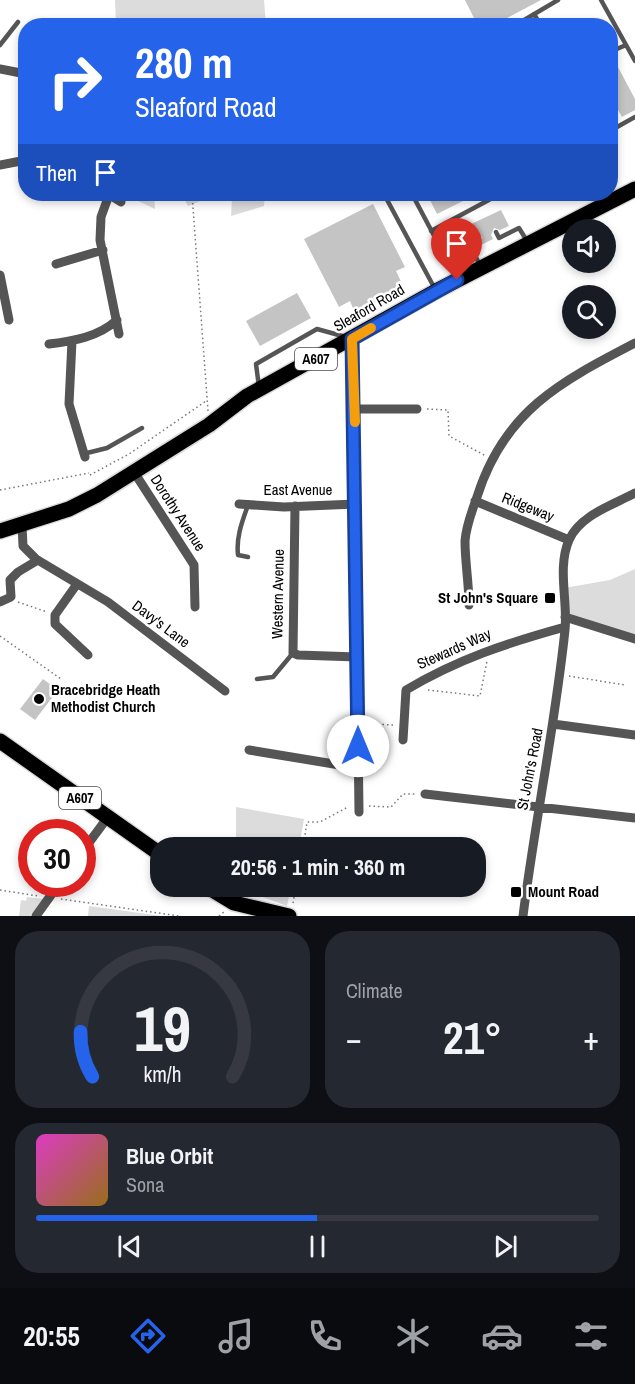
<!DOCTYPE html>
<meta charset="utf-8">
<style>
:root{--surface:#171b24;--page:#242831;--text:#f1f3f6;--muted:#9ea1a6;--line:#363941;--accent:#2563eb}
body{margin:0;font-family:"Archivo Narrow",sans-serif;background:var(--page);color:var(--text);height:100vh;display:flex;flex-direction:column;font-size:22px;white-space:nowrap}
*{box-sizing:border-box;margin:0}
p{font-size:20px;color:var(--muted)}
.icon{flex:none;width:33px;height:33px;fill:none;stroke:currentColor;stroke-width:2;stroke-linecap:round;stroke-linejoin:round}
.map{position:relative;height:916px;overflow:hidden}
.drawer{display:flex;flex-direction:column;gap:15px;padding:15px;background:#0d0f14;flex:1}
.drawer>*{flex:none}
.banner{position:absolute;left:18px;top:18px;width:600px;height:183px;border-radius:24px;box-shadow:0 3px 9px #0003;background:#2563eb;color:#fff;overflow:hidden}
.tools{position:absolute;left:562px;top:219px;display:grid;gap:12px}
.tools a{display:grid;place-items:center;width:54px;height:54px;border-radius:50%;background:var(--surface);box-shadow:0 3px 9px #0003;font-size:30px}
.speed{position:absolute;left:18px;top:819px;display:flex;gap:12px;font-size:30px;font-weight:700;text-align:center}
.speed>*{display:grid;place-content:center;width:78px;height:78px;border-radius:50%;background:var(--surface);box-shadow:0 3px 9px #0003;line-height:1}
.speed .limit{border:9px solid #d22;background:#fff;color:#111}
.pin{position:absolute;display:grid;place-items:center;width:51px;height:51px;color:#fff;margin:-62px -26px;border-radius:50% 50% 50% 0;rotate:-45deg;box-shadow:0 0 6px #0007}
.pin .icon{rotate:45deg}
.me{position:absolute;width:66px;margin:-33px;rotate:0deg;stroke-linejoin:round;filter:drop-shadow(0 0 4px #0008)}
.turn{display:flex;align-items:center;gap:21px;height:126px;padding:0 18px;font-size:27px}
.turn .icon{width:78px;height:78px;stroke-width:2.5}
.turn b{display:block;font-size:42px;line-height:51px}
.then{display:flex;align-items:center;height:57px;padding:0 18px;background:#0003;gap:12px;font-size:22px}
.big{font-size:45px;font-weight:700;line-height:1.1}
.drawer .widget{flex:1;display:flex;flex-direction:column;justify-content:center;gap:9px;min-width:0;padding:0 21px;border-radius:24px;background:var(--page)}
.drawer .dial{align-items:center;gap:0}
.dial svg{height:156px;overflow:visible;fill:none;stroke:var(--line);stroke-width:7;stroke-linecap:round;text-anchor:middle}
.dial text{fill:var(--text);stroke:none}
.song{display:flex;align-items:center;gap:18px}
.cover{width:72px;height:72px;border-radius:9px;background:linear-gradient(135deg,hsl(310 70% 55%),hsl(40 70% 35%))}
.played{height:6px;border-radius:3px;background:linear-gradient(90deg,var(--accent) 50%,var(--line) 50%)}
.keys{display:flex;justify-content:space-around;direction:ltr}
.heat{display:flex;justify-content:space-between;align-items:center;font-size:33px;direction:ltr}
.drawer .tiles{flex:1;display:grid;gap:15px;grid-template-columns:1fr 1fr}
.widget:last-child{grid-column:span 2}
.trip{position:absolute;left:150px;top:837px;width:336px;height:60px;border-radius:24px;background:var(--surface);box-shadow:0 3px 9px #0003;font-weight:700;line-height:60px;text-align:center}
.tabs{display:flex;height:96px;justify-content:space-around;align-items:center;background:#090b0e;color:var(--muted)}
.tabs .icon{width:42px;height:42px}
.tabs .current{color:var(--accent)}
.tabs b{font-size:27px;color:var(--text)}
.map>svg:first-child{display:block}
</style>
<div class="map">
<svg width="635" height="916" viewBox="0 0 635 916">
<rect width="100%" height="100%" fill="#fff"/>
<path fill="#dcdcdc" d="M 115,0 L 264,0 L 266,25 L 116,25 Z
M 123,194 L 154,194 L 155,209 Z
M 181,194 L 205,194 L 203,200 L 188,206 Z
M 228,194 L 265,194 L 264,206 L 231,216 L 232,197 Z
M 635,569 L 635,639 L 565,617 L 564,588 L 610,580 Z
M 236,807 L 304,819 L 299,847 L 236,847 Z
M 236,887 L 291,887 L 287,906 Z
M 27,897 L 43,899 L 30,916 L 19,916 L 21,900 L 26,901 Z
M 89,906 L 162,916 L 88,916 Z"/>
<path fill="#c4c4c4" d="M 465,0 L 541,0 L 492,26 L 478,26 Z
M 618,67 L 635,99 L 635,110 L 622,117 L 610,96 L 610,71 Z
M 427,194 L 477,194 L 437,214 Z
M 373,204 L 405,267 L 396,271 L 404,288 L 355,313 L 350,301 L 339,307 L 304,239 Z
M 501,210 L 509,226 L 500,230 L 494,228 L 491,235 L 493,239 L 481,245 L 482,237 L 476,235 L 471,224 Z
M 297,293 L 311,318 L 260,346 L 246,321 Z
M 43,679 L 58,690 L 35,720 L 20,709 Z"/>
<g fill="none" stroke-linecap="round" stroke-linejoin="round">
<defs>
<path id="primary" d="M 0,531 L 69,509 L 97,495 L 209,425 L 247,396 L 436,291 L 635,189
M 0,741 L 160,854
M 206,886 L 234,903 L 289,916"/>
</defs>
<use href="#primary" stroke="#dbdbdb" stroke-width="18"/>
<path stroke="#777" stroke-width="1.5" stroke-dasharray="1.5 3" stroke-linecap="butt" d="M 192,194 L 208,411
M 427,409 L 448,410 L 449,436 L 486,456
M 90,475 L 129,454 L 206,401
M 0,490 L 89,473
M 18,602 L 47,612
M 0,636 L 61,679
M 569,676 L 625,685
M 428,690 L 480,696 L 487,661
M 369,724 L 394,725
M 369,806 L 391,807 L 403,794 L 415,794
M 303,848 L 307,822 L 320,822 L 348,807
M 0,890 L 38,896
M 61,899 L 179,916
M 293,903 L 296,886
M 219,916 L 225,911"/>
<path stroke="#555" stroke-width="4.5" d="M 601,0 L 635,61
M 534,14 L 541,26
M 514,26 L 558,0
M 0,45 L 18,22
M 610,52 L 626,45
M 610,131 L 635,117
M 412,194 L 456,277
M 385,196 L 435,289
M 431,231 L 500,194
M 496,232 L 499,238 L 519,228 L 527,241
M 478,239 L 469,244 L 480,265
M 259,387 L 256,364 L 317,329 L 346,337
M 83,454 L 107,448 L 142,428
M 248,505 C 242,522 236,537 238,555 L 248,557
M 257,679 L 273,677 L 293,653"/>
<path stroke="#555" stroke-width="9" d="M 0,69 L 26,74
M 0,165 L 26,160
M 108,194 L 121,202
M 109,195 L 101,217 L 100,240 L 119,334
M 56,264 L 103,250
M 0,275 L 9,320
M 353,339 L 359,812
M 72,341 L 69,404 L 85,457
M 49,344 C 74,341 98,337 117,320
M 355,409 L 417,409
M 134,472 L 194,565 L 195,607
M 475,501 L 569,540
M 239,504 L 284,507 L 356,504
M 295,506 L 293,653 L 298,655 L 357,657
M 22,525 L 23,546 L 36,559 L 108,602 L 225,691
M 77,584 L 55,615 L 55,624 L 88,655
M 0,602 L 11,597 L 10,580 L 18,572 L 38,560
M 469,605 C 469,584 465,562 465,541 C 466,526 472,511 477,497 C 504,411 560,382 635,343
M 565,617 L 635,639
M 553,724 L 635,735
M 403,740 L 406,690 C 458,659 507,643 565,627
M 249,750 L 358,768
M 425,794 L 635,818
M 82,852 L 108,817
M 36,916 L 59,884
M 523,916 C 535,821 555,726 565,630 C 568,601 557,568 569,540 C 580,515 613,505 635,493"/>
<use href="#primary" stroke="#000" stroke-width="15"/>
</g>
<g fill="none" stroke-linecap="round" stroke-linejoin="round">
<defs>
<path id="route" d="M 358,746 L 352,339 L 457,280"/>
</defs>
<use href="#route" stroke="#184099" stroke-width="15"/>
<use href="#route" stroke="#2563eb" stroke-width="10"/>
<path stroke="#f59e0b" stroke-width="10" d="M 355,422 L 352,339 L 371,328"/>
</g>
<g fill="#000" stroke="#fff" stroke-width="2">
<rect x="544" y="592" width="12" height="12" rx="3"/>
<circle cx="39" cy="699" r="6"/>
<rect x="510" y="886" width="12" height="12" rx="3"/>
</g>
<g text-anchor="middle" stroke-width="5" stroke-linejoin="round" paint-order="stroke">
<g fill="#fff" stroke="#4c4c4c" stroke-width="1.5">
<rect x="295" y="348" width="42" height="22" rx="4.5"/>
<rect x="59" y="787" width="42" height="22" rx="4.5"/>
</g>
<g font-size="14" font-weight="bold" fill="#000">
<text x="316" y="364">A607</text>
<text x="80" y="803">A607</text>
</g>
<g font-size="15" fill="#000" stroke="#fff">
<text transform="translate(369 308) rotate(-30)" y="5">Sleaford Road</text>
<text x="298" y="495">East Avenue</text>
<text transform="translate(528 507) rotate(22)" y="5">Ridgeway</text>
<text transform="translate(178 513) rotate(57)" y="5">Dorothy Avenue</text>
<text transform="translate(278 594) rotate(-89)" y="5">Western Avenue</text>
<text transform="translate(161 624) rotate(37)" y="5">Davy's Lane</text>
<text transform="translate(454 649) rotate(-24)" y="5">Stewards Way</text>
<text transform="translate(530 769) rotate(-79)" y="5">St John's Road</text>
</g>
<g font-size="15" font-weight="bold" fill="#000" stroke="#fff" text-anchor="start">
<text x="538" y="603" text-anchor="end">St John's Square</text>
<text x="51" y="695">Bracebridge Heath<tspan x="51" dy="17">Methodist Church</tspan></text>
<text x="528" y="897">Mount Road</text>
</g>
</g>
</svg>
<div class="tools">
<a><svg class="icon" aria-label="sound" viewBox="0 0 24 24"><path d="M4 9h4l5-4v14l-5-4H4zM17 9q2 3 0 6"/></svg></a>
<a><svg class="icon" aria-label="search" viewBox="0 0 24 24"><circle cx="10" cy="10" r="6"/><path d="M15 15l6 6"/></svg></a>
</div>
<div class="speed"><div class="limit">30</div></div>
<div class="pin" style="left:457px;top:280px;background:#d93025"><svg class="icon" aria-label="arrive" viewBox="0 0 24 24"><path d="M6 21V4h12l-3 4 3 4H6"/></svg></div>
<svg class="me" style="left:358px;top:746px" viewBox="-20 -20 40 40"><circle r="19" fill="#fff"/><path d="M0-13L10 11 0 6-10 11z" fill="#2563eb"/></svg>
<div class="trip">20:56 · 1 min · 360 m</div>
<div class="banner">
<div class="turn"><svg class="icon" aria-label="right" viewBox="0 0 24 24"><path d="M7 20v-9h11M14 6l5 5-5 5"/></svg><div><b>280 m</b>Sleaford Road</div></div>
<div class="then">Then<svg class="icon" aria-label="arrive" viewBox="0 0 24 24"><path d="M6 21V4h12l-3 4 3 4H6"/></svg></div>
</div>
</div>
<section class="drawer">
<div class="tiles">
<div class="widget dial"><svg viewBox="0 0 100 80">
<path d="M14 69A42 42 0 1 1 86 69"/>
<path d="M14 69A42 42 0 0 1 8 46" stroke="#2563eb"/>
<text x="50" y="56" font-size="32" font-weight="700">19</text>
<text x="50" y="72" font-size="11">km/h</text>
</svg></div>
<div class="widget"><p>Climate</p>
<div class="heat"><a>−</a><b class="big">21°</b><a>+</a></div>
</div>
<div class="widget">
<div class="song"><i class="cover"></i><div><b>Blue Orbit</b><p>Sona</p></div></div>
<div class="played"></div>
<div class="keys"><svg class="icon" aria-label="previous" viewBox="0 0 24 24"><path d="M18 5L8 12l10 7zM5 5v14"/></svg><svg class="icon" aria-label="pause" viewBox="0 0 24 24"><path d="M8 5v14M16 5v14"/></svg><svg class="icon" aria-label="next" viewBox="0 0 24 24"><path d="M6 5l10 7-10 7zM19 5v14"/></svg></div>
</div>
</div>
</section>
<nav class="tabs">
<b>20:55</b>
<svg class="icon current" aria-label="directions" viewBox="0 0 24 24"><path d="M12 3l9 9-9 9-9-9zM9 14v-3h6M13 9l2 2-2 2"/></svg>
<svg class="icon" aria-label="music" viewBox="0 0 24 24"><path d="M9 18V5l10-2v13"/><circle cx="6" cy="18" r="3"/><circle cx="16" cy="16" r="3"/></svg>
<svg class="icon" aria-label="phone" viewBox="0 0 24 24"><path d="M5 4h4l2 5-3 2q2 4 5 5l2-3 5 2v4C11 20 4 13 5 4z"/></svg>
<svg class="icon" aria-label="climate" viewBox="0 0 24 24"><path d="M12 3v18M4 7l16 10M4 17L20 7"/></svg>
<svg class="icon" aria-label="car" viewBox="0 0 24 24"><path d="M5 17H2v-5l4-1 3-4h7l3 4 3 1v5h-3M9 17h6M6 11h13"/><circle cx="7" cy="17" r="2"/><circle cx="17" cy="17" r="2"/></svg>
<svg class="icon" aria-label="filters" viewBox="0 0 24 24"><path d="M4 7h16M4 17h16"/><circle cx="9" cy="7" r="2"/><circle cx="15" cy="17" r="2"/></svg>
</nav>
